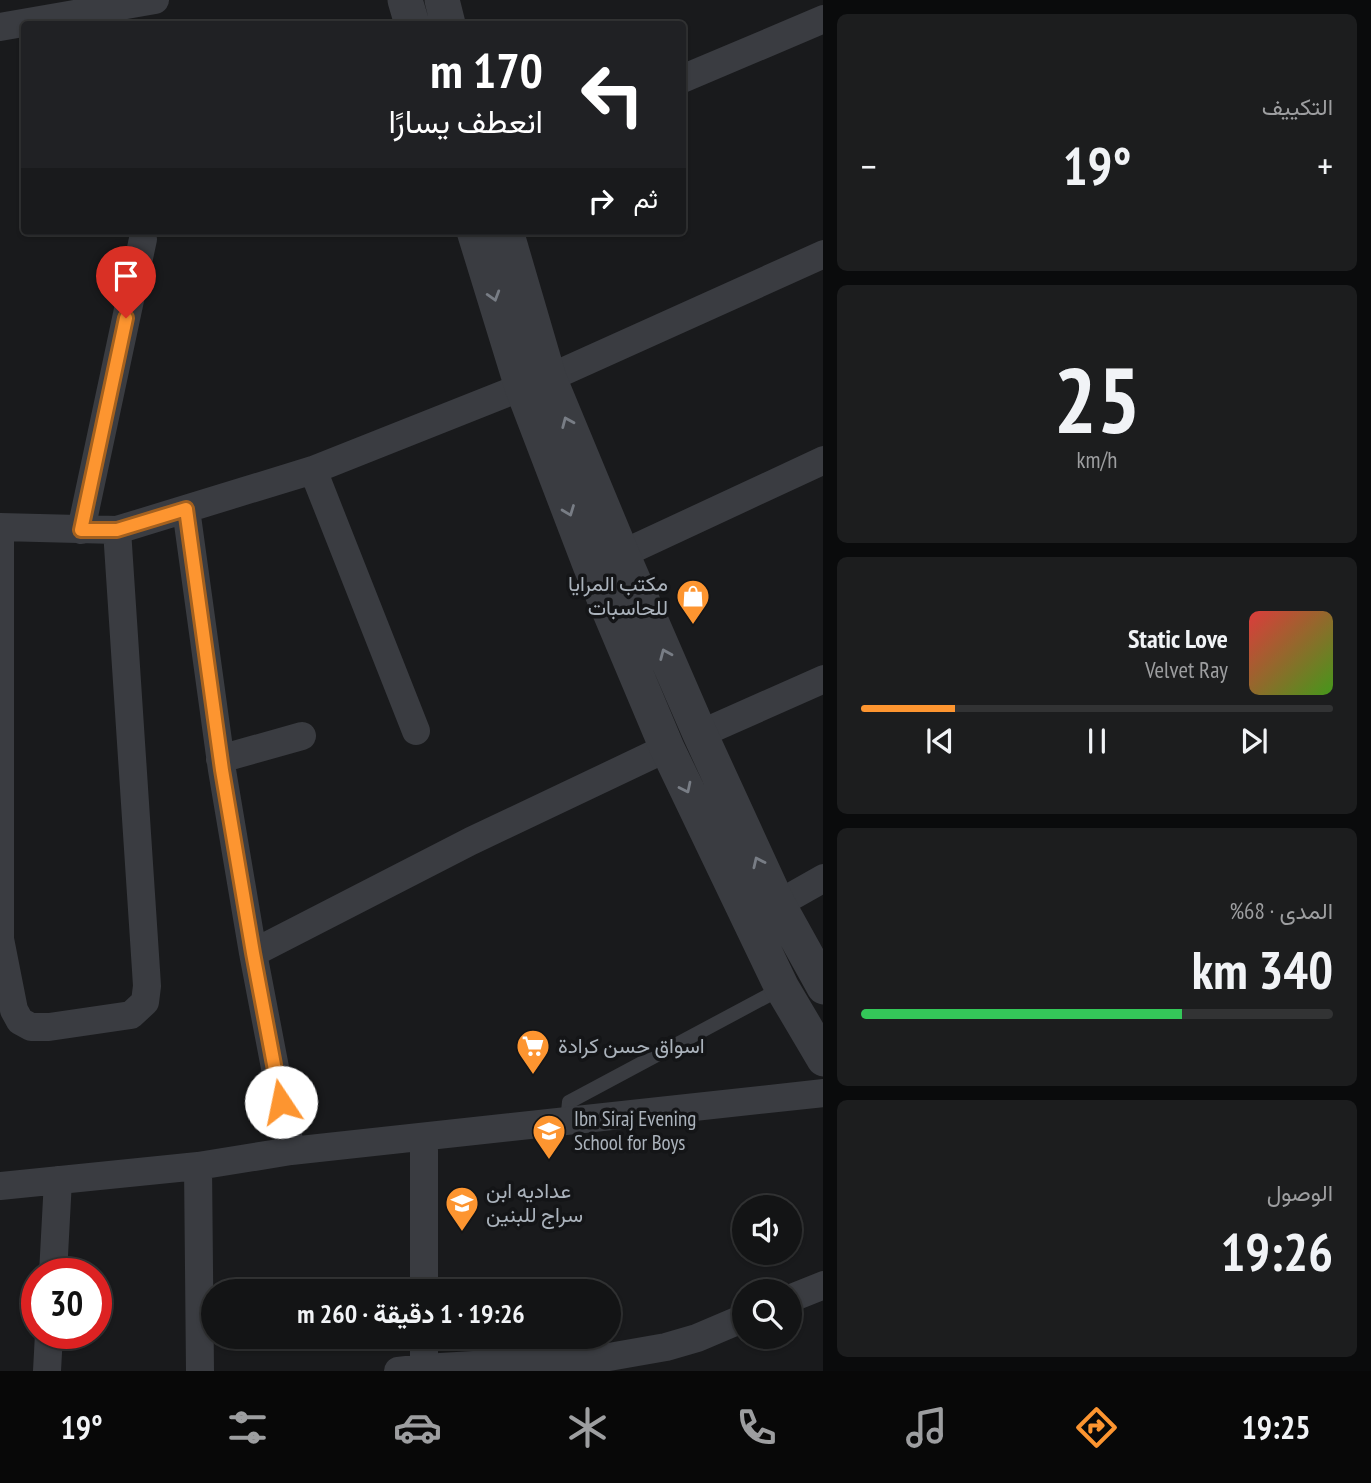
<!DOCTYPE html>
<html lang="ar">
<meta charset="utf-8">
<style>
:root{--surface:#131415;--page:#1c1d1e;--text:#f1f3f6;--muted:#9d9ea0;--line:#323334;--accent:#fd9530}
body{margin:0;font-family:"PT Sans Narrow",Vazirmatn,sans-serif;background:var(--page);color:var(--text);direction:rtl;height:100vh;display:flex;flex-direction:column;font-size:26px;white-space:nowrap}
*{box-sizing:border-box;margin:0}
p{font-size:23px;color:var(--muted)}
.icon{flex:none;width:38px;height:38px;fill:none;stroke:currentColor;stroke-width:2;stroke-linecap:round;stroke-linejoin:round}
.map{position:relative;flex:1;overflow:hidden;direction:ltr}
.panel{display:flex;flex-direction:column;gap:14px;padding:14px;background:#0a0b0c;width:548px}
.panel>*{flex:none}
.banner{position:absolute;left:21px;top:21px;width:665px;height:214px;border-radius:7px;box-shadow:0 2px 5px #0004,0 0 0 2px var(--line);direction:rtl;background:#202124;color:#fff;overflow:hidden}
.controls{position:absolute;left:732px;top:1195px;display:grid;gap:14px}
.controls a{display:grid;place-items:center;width:70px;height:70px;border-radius:50%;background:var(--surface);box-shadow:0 2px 5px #0004,0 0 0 2px var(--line);font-size:35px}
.speed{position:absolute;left:21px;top:1258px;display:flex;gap:14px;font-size:35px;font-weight:700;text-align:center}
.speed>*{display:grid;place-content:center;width:91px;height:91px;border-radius:50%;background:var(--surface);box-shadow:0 2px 5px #0004,0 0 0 2px var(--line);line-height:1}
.speed .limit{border:10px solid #d22;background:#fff;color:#111}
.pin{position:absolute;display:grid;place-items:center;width:60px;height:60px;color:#fff;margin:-72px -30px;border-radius:50% 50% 50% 0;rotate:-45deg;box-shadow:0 0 7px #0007}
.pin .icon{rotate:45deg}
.me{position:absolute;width:77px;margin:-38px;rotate:349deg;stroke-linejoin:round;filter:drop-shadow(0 0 5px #0008)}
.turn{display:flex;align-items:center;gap:24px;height:147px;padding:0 28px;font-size:32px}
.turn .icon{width:91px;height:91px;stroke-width:2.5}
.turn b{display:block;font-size:49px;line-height:60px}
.then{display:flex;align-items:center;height:66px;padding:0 28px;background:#0003;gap:14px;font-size:26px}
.big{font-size:52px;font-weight:700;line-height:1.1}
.panel .tile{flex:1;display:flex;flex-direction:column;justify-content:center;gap:10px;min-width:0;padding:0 24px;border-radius:10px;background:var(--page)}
.panel .dial{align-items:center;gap:0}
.dial b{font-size:91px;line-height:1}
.song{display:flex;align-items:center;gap:21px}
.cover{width:84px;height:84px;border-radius:10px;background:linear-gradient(135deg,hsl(0 70% 55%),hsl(100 70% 35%))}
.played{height:7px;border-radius:4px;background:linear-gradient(90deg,var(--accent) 20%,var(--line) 20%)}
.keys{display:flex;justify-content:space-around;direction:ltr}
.heat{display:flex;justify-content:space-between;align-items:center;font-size:38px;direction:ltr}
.charge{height:10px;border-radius:5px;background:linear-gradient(90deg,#34c759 68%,var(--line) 0)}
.trip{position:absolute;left:201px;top:1279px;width:420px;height:70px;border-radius:35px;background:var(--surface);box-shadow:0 2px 5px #0004,0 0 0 2px var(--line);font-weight:700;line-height:70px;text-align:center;direction:rtl}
.tab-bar{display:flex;height:112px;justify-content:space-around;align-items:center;background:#080808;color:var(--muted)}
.tab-bar .icon{width:49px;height:49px}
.tab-bar .current{color:var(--accent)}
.tab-bar b{font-size:32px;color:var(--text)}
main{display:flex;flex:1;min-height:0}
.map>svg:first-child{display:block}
</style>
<main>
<section class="panel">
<div class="tile"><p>التكييف</p>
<div class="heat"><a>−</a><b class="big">19°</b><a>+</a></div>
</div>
<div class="tile dial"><b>25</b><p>km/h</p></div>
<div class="tile">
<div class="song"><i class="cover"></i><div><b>Static Love</b><p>Velvet Ray</p></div></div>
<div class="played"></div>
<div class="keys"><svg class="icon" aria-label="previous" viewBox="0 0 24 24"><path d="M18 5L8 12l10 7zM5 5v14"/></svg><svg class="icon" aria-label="pause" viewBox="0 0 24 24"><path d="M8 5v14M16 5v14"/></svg><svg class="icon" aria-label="next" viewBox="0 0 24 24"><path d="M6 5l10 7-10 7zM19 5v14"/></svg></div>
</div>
<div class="tile"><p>المدى · 68%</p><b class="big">340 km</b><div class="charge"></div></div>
<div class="tile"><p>الوصول</p><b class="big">19:26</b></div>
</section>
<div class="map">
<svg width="824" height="1371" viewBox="0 0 824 1371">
<rect width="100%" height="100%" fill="#191a1c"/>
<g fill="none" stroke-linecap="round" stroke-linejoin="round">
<path stroke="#3a3c41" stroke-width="14" d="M 567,1121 L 569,1102 L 782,988"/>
<path stroke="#3a3c41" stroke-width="28" d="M 0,27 L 155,0
M 682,79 L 824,19
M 549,378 L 824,254
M 313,470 L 416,731
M 186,509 L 222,770 L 253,953 L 291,1151
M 0,527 L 0,939 L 14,1010 L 20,1021 L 31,1027 L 49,1027 L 131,1015 L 145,1002 L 147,986 L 146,970 L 117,530
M 0,527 L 117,530 L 313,470 L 522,387
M 81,530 L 143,239
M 602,561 L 622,554 L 824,460
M 700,734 L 824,679
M 220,759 L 302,736
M 778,904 L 824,878
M 253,953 L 471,841 L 667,748
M 198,1166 L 200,1371
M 0,1186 L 198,1166 L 291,1151 L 824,1093
M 53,1274 L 58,1180
M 424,1292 L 424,1137
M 789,1299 L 824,1285
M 424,1368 L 424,1337
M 47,1371 L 49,1334
M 398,1371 L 424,1368 L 609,1357 L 666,1347 L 697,1338 L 744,1318"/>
<path stroke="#3a3c41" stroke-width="35" d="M 405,0 L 412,24
M 442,0 L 448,24
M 474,231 L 522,387 L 590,565 L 667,748 L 782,988 L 824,1059
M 506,231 L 549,378 L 622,554 L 700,734 L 778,904 L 824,987"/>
</g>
<defs><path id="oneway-chevron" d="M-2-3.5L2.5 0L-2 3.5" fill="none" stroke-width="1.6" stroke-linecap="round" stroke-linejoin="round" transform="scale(1.75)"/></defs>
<g stroke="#787d85">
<use href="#oneway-chevron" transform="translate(494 296) rotate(73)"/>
<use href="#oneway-chevron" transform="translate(567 422) rotate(-113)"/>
<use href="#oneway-chevron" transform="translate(569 511) rotate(69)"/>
<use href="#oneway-chevron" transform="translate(665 654) rotate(-113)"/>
<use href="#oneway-chevron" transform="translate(686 788) rotate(64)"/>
<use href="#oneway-chevron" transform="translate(758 862) rotate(-115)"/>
</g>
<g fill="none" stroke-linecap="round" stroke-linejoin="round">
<defs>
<path id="route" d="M 126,318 L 81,530 L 117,530 L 186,509 L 222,770 L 253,953 L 281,1102"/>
</defs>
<use href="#route" stroke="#a4611f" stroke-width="18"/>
<use href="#route" stroke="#fd9530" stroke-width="12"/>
</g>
<defs>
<symbol id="shop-pin" viewBox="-11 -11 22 30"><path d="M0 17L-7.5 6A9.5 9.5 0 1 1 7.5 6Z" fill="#fd9530" stroke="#141517"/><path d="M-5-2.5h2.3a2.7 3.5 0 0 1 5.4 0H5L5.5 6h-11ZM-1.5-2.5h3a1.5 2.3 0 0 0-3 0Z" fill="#fff"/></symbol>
<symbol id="supermarket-pin" viewBox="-11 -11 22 30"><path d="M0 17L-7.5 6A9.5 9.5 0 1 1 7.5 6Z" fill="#fd9530" stroke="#141517"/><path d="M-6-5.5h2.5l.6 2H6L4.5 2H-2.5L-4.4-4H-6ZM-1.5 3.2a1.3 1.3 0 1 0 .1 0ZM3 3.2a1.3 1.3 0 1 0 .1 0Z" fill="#fff"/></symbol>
<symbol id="school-pin" viewBox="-11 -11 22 30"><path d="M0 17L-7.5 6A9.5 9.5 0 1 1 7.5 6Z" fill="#fd9530" stroke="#141517"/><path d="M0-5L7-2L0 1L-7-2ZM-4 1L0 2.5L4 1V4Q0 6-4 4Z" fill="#fff"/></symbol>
</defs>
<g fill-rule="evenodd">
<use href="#shop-pin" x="674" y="577" width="38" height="52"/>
<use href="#supermarket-pin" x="514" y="1027" width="38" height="52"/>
<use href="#school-pin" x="530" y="1112" width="38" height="52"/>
<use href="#school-pin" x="443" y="1184" width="38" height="52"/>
</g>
<g text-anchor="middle" stroke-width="7" stroke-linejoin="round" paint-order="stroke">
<g font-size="21" fill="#abb3bc" stroke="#141517" text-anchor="start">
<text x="668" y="591" text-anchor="end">مكتب المرايا<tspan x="668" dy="24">للحاسبات</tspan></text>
<text x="558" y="1053">اسواق حسن كرادة</text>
<text x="574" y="1126">Ibn Siraj Evening<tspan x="574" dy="24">School for Boys</tspan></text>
<text x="486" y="1198">عداديه ابن<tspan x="486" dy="24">سراج للبنين</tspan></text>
</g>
</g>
</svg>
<div class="controls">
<a><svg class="icon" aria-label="sound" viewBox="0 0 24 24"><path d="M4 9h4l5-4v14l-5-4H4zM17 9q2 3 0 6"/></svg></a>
<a><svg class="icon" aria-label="search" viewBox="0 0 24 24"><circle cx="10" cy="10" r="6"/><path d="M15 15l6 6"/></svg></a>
</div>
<div class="speed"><div class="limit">30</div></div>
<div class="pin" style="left:126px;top:318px;background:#d93025"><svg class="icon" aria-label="arrive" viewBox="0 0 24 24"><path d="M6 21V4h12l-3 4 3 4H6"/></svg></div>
<svg class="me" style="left:281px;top:1102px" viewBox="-20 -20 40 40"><circle r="19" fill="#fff"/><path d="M0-13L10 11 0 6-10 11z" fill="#fd9530"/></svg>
<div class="trip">19:26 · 1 دقيقة · 260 m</div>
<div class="banner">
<div class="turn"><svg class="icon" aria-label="left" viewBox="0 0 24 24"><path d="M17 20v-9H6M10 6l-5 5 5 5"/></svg><div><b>170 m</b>انعطف يسارًا</div></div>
<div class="then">ثم<svg class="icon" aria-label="right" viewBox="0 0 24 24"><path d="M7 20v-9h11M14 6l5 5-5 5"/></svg></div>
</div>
</div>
</main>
<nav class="tab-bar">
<b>19:25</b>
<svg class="icon current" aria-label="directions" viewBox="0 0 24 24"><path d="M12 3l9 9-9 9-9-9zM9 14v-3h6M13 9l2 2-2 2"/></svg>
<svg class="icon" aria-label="music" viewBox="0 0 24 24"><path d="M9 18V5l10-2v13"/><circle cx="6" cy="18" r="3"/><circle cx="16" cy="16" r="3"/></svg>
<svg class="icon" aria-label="phone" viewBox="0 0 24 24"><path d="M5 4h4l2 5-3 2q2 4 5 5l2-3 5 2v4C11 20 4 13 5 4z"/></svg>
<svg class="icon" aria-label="climate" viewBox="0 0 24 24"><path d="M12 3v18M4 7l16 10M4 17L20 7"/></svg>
<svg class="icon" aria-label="car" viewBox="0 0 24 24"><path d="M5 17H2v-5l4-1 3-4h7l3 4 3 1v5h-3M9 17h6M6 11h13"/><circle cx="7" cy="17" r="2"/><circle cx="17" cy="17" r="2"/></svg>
<svg class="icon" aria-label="filters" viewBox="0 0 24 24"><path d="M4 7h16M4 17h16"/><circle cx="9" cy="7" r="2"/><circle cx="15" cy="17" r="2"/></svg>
<b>19°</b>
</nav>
